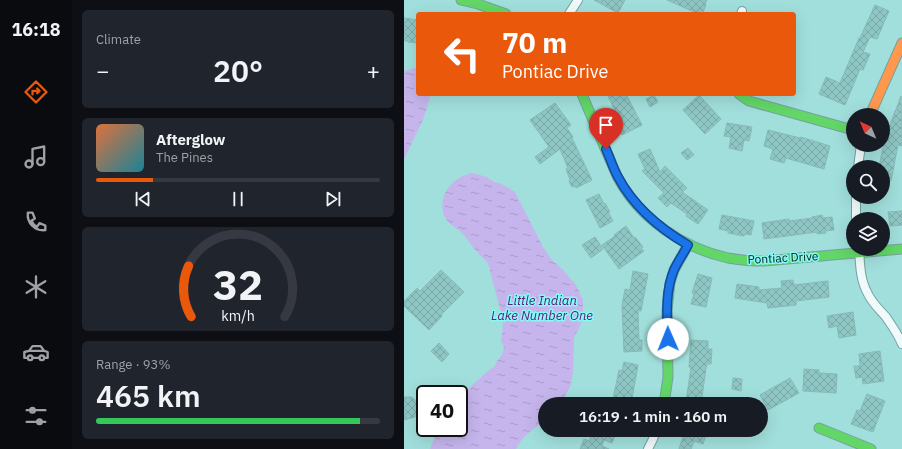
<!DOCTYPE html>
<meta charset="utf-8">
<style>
:root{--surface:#171b24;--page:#20242c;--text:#f1f3f6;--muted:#9ea1a6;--line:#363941;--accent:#ea580c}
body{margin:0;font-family:"IBM Plex Sans",sans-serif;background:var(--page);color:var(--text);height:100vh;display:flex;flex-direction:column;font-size:15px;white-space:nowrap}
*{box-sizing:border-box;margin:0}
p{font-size:13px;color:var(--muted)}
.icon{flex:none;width:22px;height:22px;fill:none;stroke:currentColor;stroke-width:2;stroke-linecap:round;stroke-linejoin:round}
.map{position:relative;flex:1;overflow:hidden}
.drawer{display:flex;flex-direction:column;gap:10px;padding:10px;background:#0d0f14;width:332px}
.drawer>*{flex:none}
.banner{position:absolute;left:12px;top:12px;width:380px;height:84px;border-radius:4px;box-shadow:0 4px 16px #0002;background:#ea580c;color:#fff;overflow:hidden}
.needle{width:26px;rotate:316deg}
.controls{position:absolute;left:442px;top:108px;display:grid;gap:8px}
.controls a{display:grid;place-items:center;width:44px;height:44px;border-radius:50%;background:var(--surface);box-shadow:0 4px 16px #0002;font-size:20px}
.speed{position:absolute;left:12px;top:385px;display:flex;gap:8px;font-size:20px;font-weight:700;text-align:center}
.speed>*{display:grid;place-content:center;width:52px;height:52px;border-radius:50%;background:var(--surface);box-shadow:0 4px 16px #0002;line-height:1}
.speed .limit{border:2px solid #111;border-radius:6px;background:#fff;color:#111}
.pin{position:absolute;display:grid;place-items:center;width:34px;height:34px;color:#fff;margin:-41px -17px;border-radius:50% 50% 50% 0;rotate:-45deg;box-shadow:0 0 4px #0007}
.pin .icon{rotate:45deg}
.me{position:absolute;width:44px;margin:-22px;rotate:359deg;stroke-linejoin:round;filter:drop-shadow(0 0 3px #0008)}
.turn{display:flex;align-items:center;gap:14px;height:84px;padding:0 20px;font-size:18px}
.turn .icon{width:52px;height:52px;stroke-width:2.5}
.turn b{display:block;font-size:28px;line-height:34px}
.big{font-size:30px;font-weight:600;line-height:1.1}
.drawer .tile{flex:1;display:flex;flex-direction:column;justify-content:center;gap:6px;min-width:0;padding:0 14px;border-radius:6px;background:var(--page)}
.drawer .dial{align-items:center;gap:0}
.dial svg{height:104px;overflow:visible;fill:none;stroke:var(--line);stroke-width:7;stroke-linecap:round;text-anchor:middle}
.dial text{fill:var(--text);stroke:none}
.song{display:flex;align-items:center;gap:12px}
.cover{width:48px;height:48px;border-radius:6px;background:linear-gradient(135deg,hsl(20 70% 55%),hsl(190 70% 35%))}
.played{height:4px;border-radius:2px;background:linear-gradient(90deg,var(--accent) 20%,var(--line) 20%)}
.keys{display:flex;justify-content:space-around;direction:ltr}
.heat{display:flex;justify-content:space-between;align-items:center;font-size:22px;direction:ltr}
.charge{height:6px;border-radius:3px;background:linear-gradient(90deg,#34c759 93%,var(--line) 0)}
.trip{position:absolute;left:134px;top:397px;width:230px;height:40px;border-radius:20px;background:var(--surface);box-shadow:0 4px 16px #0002;font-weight:600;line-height:40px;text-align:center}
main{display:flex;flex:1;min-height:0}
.tabs{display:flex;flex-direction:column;width:72px;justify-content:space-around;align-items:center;background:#090b0e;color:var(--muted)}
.tabs .icon{width:28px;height:28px}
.tabs .active{color:var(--accent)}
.tabs b{font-size:18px;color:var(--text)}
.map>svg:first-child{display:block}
</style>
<main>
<nav class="tabs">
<b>16:18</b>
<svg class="icon active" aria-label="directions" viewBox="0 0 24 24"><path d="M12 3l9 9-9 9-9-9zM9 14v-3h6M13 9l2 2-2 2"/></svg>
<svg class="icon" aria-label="music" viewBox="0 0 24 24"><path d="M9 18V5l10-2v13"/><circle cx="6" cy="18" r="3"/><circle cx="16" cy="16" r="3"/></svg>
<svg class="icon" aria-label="phone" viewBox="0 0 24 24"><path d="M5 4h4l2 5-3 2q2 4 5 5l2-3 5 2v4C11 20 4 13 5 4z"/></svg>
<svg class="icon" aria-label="climate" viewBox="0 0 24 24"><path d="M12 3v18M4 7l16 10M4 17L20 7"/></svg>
<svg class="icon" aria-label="car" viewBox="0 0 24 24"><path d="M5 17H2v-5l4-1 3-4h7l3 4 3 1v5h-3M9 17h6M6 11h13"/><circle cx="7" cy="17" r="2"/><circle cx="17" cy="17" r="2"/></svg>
<svg class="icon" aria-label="filters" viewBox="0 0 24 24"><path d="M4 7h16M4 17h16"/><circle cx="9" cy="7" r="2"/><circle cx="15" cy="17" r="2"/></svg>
</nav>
<section class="drawer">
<div class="tile"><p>Climate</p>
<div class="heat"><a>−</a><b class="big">20°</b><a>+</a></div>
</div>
<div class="tile">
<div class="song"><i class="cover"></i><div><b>Afterglow</b><p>The Pines</p></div></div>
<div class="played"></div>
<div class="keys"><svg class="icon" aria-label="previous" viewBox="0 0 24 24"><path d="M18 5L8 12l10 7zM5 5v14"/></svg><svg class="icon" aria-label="pause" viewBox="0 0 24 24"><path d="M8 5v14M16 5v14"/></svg><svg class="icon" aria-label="next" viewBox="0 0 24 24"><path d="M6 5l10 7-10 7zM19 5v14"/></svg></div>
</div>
<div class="tile dial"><svg viewBox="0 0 100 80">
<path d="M14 69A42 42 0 1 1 86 69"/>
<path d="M14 69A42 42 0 0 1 12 30" stroke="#ea580c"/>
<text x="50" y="56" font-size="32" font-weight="700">32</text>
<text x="50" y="72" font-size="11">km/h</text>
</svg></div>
<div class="tile"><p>Range · 93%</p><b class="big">465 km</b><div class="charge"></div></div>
</section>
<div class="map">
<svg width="498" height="449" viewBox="0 0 498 449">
<defs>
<pattern id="water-ripples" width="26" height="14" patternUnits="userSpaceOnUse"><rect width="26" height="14" fill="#c5b5ec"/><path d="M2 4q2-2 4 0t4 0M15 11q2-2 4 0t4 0" fill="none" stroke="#a89bca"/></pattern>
<pattern id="building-cross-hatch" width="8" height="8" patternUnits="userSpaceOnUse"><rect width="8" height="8" fill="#8ec6c4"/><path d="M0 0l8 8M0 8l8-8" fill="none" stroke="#79aaa8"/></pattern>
</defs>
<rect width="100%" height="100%" fill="#a1dfdc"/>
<path fill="url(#water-ripples)" d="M 14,67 L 14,94 L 27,94 L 19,120 L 0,159 L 0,71 Z
M 68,173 L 83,177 L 90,182 L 95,183 L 105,188 L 111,192 L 139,247 L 148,260 L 159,270 L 172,285 L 179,300 L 179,319 L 170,338 L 169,372 L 167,385 L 157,404 L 141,404 L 141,421 C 129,428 118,437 112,449 L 26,449 L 34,428 L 55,428 L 55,397 L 84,371 L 90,367 L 93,361 L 98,355 L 100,347 L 97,341 L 99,327 L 99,320 L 86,271 C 85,261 81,261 75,254 C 68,247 63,238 56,231 C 51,227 45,224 42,219 C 36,210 38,198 43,190 C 49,180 57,176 68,173 Z"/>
<path fill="url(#building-cross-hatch)" stroke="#86b9b7" d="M 190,0 L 221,0 L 214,13 Z
M 263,0 L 303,0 L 301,4 L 302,5 L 298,14 L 295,14 Z
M 471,5 L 485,11 L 473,39 L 466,37 L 459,52 L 466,54 L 459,70 L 456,69 L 441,105 L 415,94 L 422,77 L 436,83 L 455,38 L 456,38 Z
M 0,18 L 14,20 L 14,43 L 4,42 L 4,41 L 1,41 Z
M 203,94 L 222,94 L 238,125 L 218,135 L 212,123 L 216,121 Z
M 250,95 L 254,102 L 246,107 L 242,99 Z
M 295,95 L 317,119 L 301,134 L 279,110 Z
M 497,96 L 498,146 L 494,145 L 487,181 L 479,180 L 479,167 L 475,167 L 480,142 L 491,111 L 491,112 Z
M 151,103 L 167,125 L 163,128 L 169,137 L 168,138 L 188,180 L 172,188 L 171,186 L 168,187 L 165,181 L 166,180 L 162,169 L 164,168 L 156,149 L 136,164 L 131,157 L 145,147 L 126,120 Z
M 323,123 L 348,127 L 345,141 L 340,140 L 338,151 L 325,148 L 327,137 L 320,136 Z
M 364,130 L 396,138 L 397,137 L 426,146 L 420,169 L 382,158 L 380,163 L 366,159 L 369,149 L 360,146 Z
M 284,148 L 290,155 L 283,160 L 277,153 Z
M 246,149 L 256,172 L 261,166 L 283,188 L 278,192 L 304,210 L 294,224 L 282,216 L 283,214 L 267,203 L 263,207 L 254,198 L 260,193 L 238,171 L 241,169 L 234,154 Z
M 195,194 L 200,204 L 201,203 L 206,212 L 204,212 L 209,221 L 196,228 L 182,200 Z
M 498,211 L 498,225 L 486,226 L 484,212 Z
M 318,215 L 350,221 L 347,235 L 341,234 L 340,236 L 324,233 L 324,231 L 315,229 Z
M 418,215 L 419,218 L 428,217 L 430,230 L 421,231 L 422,233 L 413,234 L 413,232 L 360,239 L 358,223 L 385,219 L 385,221 L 409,218 L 408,217 Z
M 222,226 L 230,238 L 231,237 L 239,247 L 237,248 L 240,251 L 215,269 L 198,245 L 211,236 L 210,235 Z
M 191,237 L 199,249 L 187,258 L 178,245 Z
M 37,270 L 60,292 L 37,315 L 38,316 L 25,330 L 0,306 L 0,301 L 13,288 L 16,291 Z
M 229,271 L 244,274 L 237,311 L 234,310 L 235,340 L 238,340 L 238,351 L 220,352 L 218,306 L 221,289 L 226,290 Z
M 294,274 L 308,278 L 302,307 L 287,304 L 290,294 L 288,293 Z
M 389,280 L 390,285 L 424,281 L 425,297 L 392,301 L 392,305 L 364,308 L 363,303 L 331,298 L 333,284 L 355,287 L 354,290 L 378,288 L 377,281 Z
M 449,312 L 452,335 L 435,338 L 433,326 L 425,328 L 423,316 Z
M 287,340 L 304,341 L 304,349 L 308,349 L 307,364 L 303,364 L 302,368 L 297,404 L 285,404 L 285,403 L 282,402 L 287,367 L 285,367 Z
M 35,343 L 45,354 L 38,362 L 27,351 Z
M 476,351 L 480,381 L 459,384 L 458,377 L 452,378 L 450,366 L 456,366 L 455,354 Z
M 220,362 L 234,365 L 227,404 L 208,404 L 215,370 L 218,371 Z
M 400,369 L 415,370 L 415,373 L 433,374 L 432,393 L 399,391 Z
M 329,378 L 338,379 L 337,391 L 328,389 Z
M 386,378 L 395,393 L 364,410 L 356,395 Z
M 463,394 L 481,401 L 469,432 L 447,424 L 453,410 L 456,411 Z
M 0,397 L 8,397 L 13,402 L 15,411 L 11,417 L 0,420 Z
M 190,430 L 206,430 L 212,433 L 208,443 L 200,440 L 198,446 L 205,449 L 176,449 L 180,439 L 185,441 Z
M 281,430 L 298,430 L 303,432 L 299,444 L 290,441 L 287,449 L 275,449 Z"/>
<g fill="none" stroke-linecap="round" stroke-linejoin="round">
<defs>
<path id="street" d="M 165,14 L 174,0
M 337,14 L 338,11
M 454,167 L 457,145
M 452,197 L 452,219
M 455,249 C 456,263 456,279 463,292 C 467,302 475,309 482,317 C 488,326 494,334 498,344
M 244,449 L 249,439 L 252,430"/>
<path id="fast" d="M 57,0 L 74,4 L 102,14
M 178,94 C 186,114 195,133 203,153 C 207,161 210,170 214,178 C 236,219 279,248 324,258 C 335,260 348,261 360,261 L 498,249
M 335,94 L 345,101 L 449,130
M 260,404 L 264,377 L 263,310 L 266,283 L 270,270 L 284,245
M 415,428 L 467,449"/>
<path id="slow" d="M 466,115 L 498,43"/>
</defs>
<use href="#street" stroke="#74a19f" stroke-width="10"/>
<use href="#fast" stroke="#74a19f" stroke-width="11"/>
<use href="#slow" stroke="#74a19f" stroke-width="11"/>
<use href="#street" stroke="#f1fafa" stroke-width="8"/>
<use href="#fast" stroke="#63d668" stroke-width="9"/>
<use href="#slow" stroke="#ff974d" stroke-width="9"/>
</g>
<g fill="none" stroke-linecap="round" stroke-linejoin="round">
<defs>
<path id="route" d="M 202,149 C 206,158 209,168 214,177 C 230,207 255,228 284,245 C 280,253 274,261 270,270 C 261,291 263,316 264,339"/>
</defs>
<use href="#route" stroke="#114b97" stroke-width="10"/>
<use href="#route" stroke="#1a73e8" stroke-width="7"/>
</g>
<g text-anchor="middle" stroke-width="3" stroke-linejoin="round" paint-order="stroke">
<g font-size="12" fill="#051f1e" stroke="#87f9f4">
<text transform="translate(379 258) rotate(-3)" y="4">Pontiac Drive</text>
</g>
<g font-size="13" font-style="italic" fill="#5d207d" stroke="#87f9f4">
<text x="138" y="305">Little Indian<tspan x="138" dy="15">Lake Number One</tspan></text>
</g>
</g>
</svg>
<div class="controls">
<a><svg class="needle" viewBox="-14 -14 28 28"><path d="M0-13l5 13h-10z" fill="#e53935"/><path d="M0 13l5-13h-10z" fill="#9ea1a6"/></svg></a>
<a><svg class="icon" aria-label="search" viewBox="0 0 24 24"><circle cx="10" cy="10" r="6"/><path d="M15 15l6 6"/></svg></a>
<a><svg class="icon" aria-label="layers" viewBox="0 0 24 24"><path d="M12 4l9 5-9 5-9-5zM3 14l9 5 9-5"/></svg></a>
</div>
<div class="speed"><div class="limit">40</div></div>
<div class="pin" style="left:202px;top:149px;background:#d93025"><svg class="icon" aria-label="arrive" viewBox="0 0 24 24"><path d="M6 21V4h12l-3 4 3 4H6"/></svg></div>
<svg class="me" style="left:264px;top:339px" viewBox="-20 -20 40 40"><circle r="19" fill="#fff"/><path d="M0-13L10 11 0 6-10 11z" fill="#1a73e8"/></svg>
<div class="trip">16:19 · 1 min · 160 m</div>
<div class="banner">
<div class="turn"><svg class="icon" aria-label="left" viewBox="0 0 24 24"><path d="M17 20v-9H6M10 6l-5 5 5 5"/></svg><div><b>70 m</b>Pontiac Drive</div></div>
</div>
</div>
</main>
